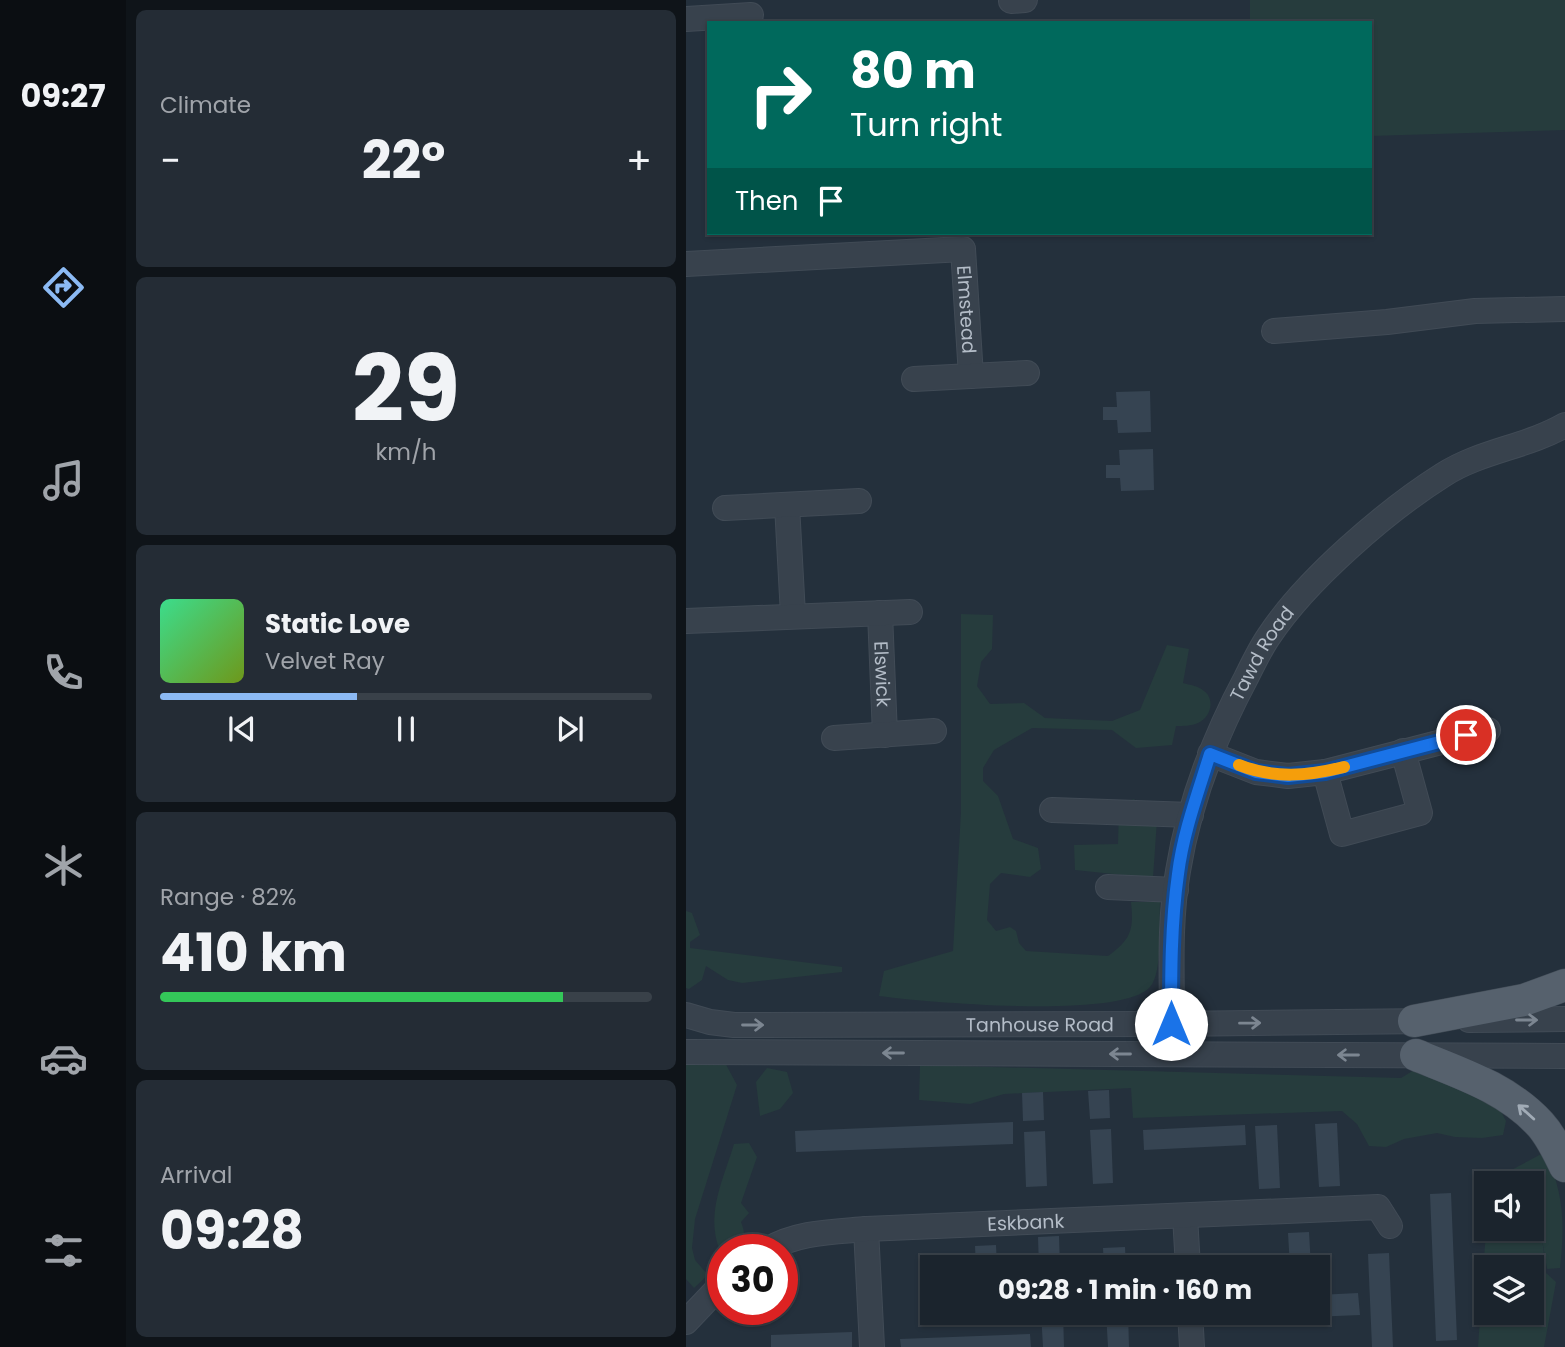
<!DOCTYPE html>
<meta charset="utf-8">
<style>
:root{--surface:#1b242d;--page:#242c35;--text:#f1f3f6;--muted:#a0a4aa;--line:#394149;--accent:#8cbaf4}
body{margin:0;font-family:Poppins,sans-serif;background:var(--page);color:var(--text);height:100vh;display:flex;flex-direction:column;font-size:26px;white-space:nowrap}
*{box-sizing:border-box;margin:0}
p{font-size:23px;color:var(--muted)}
.icon{flex:none;width:38px;height:38px;fill:none;stroke:currentColor;stroke-width:2;stroke-linecap:round;stroke-linejoin:round}
.map{position:relative;flex:1;overflow:hidden}
.side{display:flex;flex-direction:column;gap:10px;padding:10px;background:#0f1419;width:560px}
.side>*{flex:none}
.banner{position:absolute;left:21px;top:21px;width:665px;height:214px;border-radius:0px;box-shadow:0 2px 5px #0004,0 0 0 2px var(--line);background:#00695c;color:#fff;overflow:hidden}
.tools{position:absolute;left:788px;top:1171px;display:grid;gap:14px}
.tools a{display:grid;place-items:center;width:70px;height:70px;border-radius:0px;background:var(--surface);box-shadow:0 2px 5px #0004,0 0 0 2px var(--line);font-size:35px}
.speed{position:absolute;left:21px;top:1234px;display:flex;gap:14px;font-size:35px;font-weight:700;text-align:center}
.speed>*{display:grid;place-content:center;width:91px;height:91px;border-radius:50%;background:var(--surface);box-shadow:0 2px 5px #0004,0 0 0 2px var(--line);line-height:1}
.speed .limit{border:10px solid #d22;background:#fff;color:#111}
.pin{position:absolute;display:grid;place-items:center;width:60px;height:60px;color:#fff;margin:-30px;border:4px solid #fff;border-radius:50%;box-shadow:0 2px 7px #0007}
.me{position:absolute;width:77px;margin:-38px;rotate:0deg;stroke-linejoin:round;filter:drop-shadow(0 0 5px #0008)}
.turn{display:flex;align-items:center;gap:24px;height:147px;padding:0 28px;font-size:32px}
.turn .icon{width:91px;height:91px;stroke-width:2.5}
.turn b{display:block;font-size:49px;line-height:60px}
.then{display:flex;align-items:center;height:66px;padding:0 28px;background:#0003;gap:14px;font-size:26px}
.big{font-size:52px;font-weight:700;line-height:1.1}
.side .widget{flex:1;display:flex;flex-direction:column;justify-content:center;gap:10px;min-width:0;padding:0 24px;border-radius:10px;background:var(--page)}
.side .dial{align-items:center;gap:0}
.dial b{font-size:91px;line-height:1}
.song{display:flex;align-items:center;gap:21px}
.cover{width:84px;height:84px;border-radius:10px;background:linear-gradient(135deg,hsl(150 70% 55%),hsl(80 70% 35%))}
.played{height:7px;border-radius:4px;background:linear-gradient(90deg,var(--accent) 40%,var(--line) 40%)}
.keys{display:flex;justify-content:space-around;direction:ltr}
.heat{display:flex;justify-content:space-between;align-items:center;font-size:38px;direction:ltr}
.charge{height:10px;border-radius:5px;background:linear-gradient(90deg,#34c759 82%,var(--line) 0)}
.trip{position:absolute;left:234px;top:1255px;width:410px;height:70px;border-radius:0px;background:var(--surface);box-shadow:0 2px 5px #0004,0 0 0 2px var(--line);font-weight:700;line-height:70px;text-align:center}
main{display:flex;flex:1;min-height:0}
.dock{display:flex;flex-direction:column;width:126px;justify-content:space-around;align-items:center;background:#0b0e12;color:var(--muted)}
.dock .icon{width:49px;height:49px}
.dock .current{color:var(--accent)}
.dock b{font-size:32px;color:var(--text)}
.map>svg:first-child{display:block}
</style>
<main>
<nav class="dock">
<b>09:27</b>
<svg class="icon current" aria-label="directions" viewBox="0 0 24 24"><path d="M12 3l9 9-9 9-9-9zM9 14v-3h6M13 9l2 2-2 2"/></svg>
<svg class="icon" aria-label="music" viewBox="0 0 24 24"><path d="M9 18V5l10-2v13"/><circle cx="6" cy="18" r="3"/><circle cx="16" cy="16" r="3"/></svg>
<svg class="icon" aria-label="phone" viewBox="0 0 24 24"><path d="M5 4h4l2 5-3 2q2 4 5 5l2-3 5 2v4C11 20 4 13 5 4z"/></svg>
<svg class="icon" aria-label="climate" viewBox="0 0 24 24"><path d="M12 3v18M4 7l16 10M4 17L20 7"/></svg>
<svg class="icon" aria-label="car" viewBox="0 0 24 24"><path d="M5 17H2v-5l4-1 3-4h7l3 4 3 1v5h-3M9 17h6M6 11h13"/><circle cx="7" cy="17" r="2"/><circle cx="17" cy="17" r="2"/></svg>
<svg class="icon" aria-label="filters" viewBox="0 0 24 24"><path d="M4 7h16M4 17h16"/><circle cx="9" cy="7" r="2"/><circle cx="15" cy="17" r="2"/></svg>
</nav>
<section class="side">
<div class="widget"><p>Climate</p>
<div class="heat"><a>−</a><b class="big">22°</b><a>+</a></div>
</div>
<div class="widget dial"><b>29</b><p>km/h</p></div>
<div class="widget">
<div class="song"><i class="cover"></i><div><b>Static Love</b><p>Velvet Ray</p></div></div>
<div class="played"></div>
<div class="keys"><svg class="icon" aria-label="previous" viewBox="0 0 24 24"><path d="M18 5L8 12l10 7zM5 5v14"/></svg><svg class="icon" aria-label="pause" viewBox="0 0 24 24"><path d="M8 5v14M16 5v14"/></svg><svg class="icon" aria-label="next" viewBox="0 0 24 24"><path d="M6 5l10 7-10 7zM19 5v14"/></svg></div>
</div>
<div class="widget"><p>Range · 82%</p><b class="big">410 km</b><div class="charge"></div></div>
<div class="widget"><p>Arrival</p><b class="big">09:28</b></div>
</section>
<div class="map">
<svg width="879" height="1347" viewBox="0 0 879 1347">
<rect width="100%" height="100%" fill="#24303c"/>
<path fill="#263c3d" fill-rule="evenodd" d="M 564,0 L 879,0 L 879,130 L 684,136 L 684,23 L 564,23 Z
M 275,614 L 307,615 L 306,649 L 295,662 L 291,686 L 304,704 L 338,703 L 359,718 L 426,721 L 454,710 L 481,645 L 503,649 L 497,683 C 504,685 513,686 518,691 C 530,700 524,718 512,723 C 505,726 497,726 490,726 L 486,745 L 450,748 L 426,730 L 346,728 L 308,750 L 297,768 L 297,781 L 312,796 L 327,839 L 352,848 L 355,869 L 344,877 L 315,873 L 304,884 L 301,920 L 310,931 L 324,927 L 330,931 L 333,943 L 340,951 L 422,956 C 445,939 448,930 445,902 L 474,902 C 473,922 477,972 464,987 C 435,1020 239,1002 193,996 L 198,971 L 267,951 L 275,812 Z
M 448,799 L 471,820 L 467,878 L 456,883 L 437,875 L 389,870 L 388,845 L 432,844 L 433,806 Z
M 0,911 L 6,913 L 14,935 L 4,942 L 4,948 L 156,967 L 156,972 L 56,983 L 42,980 L 20,966 L 16,980 L 3,989 L 0,988 Z
M 37,1059 L 51,1085 L 9,1219 L 6,1248 L 9,1260 L 22,1275 L 8,1288 L 0,1279 L 0,1062 Z
M 234,1065 L 715,1078 L 733,1067 L 811,1104 L 820,1121 L 817,1135 L 796,1138 L 769,1137 L 751,1133 L 718,1139 L 700,1147 L 683,1146 L 671,1124 L 656,1111 L 447,1118 L 445,1088 L 318,1094 L 284,1104 L 233,1100 Z
M 81,1068 L 101,1072 L 107,1093 L 94,1109 L 74,1116 L 70,1082 Z
M 63,1143 L 71,1157 L 55,1203 L 63,1213 L 55,1222 C 65,1248 51,1245 34,1251 C 19,1214 37,1181 48,1144 Z
M 859,1152 C 878,1194 879,1222 874,1268 L 861,1269 L 856,1238 L 860,1273 L 870,1282 L 858,1347 L 792,1347 L 800,1230 L 797,1185 L 800,1184 L 800,1228 L 845,1228 L 845,1183 L 801,1183 ZM 800,1267 L 845,1267 L 845,1312 L 800,1312 Z"/>
<path fill="#364452" d="M 464,391 L 465,432 L 432,433 L 431,420 L 417,420 L 417,407 L 431,407 L 430,392 Z
M 467,449 L 468,490 L 435,491 L 434,478 L 420,478 L 420,465 L 434,465 L 433,450 Z
M 423,1090 L 424,1118 L 404,1119 L 402,1091 Z
M 357,1092 L 358,1120 L 337,1121 L 336,1093 Z
M 327,1122 L 327,1144 L 110,1152 L 109,1131 Z
M 651,1123 L 654,1186 L 633,1187 L 629,1124 Z
M 559,1125 L 560,1145 L 458,1150 L 457,1130 Z
M 591,1125 L 594,1188 L 573,1189 L 569,1126 Z
M 425,1129 L 427,1183 L 407,1184 L 404,1130 Z
M 359,1131 L 361,1186 L 340,1187 L 338,1132 Z
M 765,1193 L 771,1340 L 750,1341 L 744,1194 Z
M 623,1232 L 625,1267 L 604,1267 L 602,1233 Z
M 373,1236 L 374,1267 L 353,1267 L 352,1237 Z
M 310,1245 L 311,1267 L 290,1267 L 289,1246 Z
M 439,1247 L 440,1267 L 418,1267 L 417,1248 Z
M 703,1253 L 707,1347 L 686,1347 L 682,1254 Z
M 672,1293 L 674,1315 L 533,1321 L 532,1312 L 632,1312 L 632,1295 Z
M 292,1312 L 312,1312 L 313,1322 L 292,1323 Z
M 355,1312 L 377,1312 L 378,1347 L 357,1347 Z
M 420,1312 L 442,1312 L 443,1347 L 422,1347 Z
M 166,1332 L 166,1347 L 85,1347 L 85,1335 Z
M 344,1334 L 345,1347 L 215,1347 L 214,1339 Z"/>
<g fill="none" stroke-linecap="round" stroke-linejoin="round">
<defs>
<g id="minor">
<path d="M 325,1 L 339,0"/>
<path d="M 0,19 L 65,15"/>
<path id="s1" d="M 0,264 L 277,249 L 285,376"/>
<path d="M 588,331 L 701,322 L 789,311 L 879,309"/>
<path d="M 228,379 L 341,373"/>
<path d="M 101,505 L 107,615"/>
<path d="M 39,508 L 173,501"/>
<path id="s2" d="M 194,613 L 199,735"/>
<path d="M 0,621 L 224,612"/>
<path d="M 148,738 L 248,731"/>
<path d="M 524,754 L 570,772 L 602,776 L 639,772 L 802,730"/>
<path d="M 639,772 L 656,834 L 734,813 L 717,751"/>
<path d="M 366,810 L 505,815"/>
<path d="M 422,887 L 490,890"/>
<path id="s3" d="M 0,1015 L 24,1022 L 48,1025 L 486,1024 L 744,1021"/>
<path d="M 783,1020 L 879,1019"/>
<path id="s4" d="M 486,1024 C 486,974 483,922 492,871 C 503,803 528,738 560,678 C 567,664 574,649 583,636 C 620,580 700,511 757,475 C 794,451 841,447 879,425"/>
<path d="M 0,1052 L 879,1056"/>
<path d="M 499,1216 L 502,1267"/>
<path d="M 180,1229 L 186,1347"/>
<path id="s5" d="M 81,1250 C 111,1232 146,1232 180,1229 L 692,1207 L 704,1226"/>
<path d="M 504,1312 L 506,1347"/>
<path d="M 0,1322 L 37,1283"/>
</g>
<path id="major" d="M 728,1021 L 838,1000 L 879,985
M 730,1055 C 774,1073 821,1088 854,1124 C 865,1136 872,1152 879,1166"/>
</defs>
<use href="#minor" stroke="#414b56" stroke-width="26"/>
<use href="#major" stroke="#414b56" stroke-width="33"/>
<use href="#minor" stroke="#38424d" stroke-width="24"/>
<use href="#major" stroke="#56616d" stroke-width="32"/>
</g>
<defs><path id="oneway-shaft" d="M-6 0H5M1.5-3L5.5 0L1.5 3" fill="none" stroke-width="1.6" stroke-linecap="round" stroke-linejoin="round" transform="scale(1.75)"/></defs>
<g stroke="#7c8691">
<use href="#oneway-shaft" transform="translate(841 1020)"/>
<use href="#oneway-shaft" transform="translate(564 1023) rotate(-1)"/>
<use href="#oneway-shaft" transform="translate(67 1025)"/>
<use href="#oneway-shaft" transform="translate(207 1053) rotate(-180)"/>
<use href="#oneway-shaft" transform="translate(434 1054) rotate(-180)"/>
<use href="#oneway-shaft" transform="translate(662 1055) rotate(-180)"/>
</g>
<use stroke="#a1abb6" href="#oneway-shaft" transform="translate(840 1112) rotate(-138)"/>
<g fill="none" stroke-linecap="round" stroke-linejoin="round">
<defs>
<path id="route" d="M 485,1024 C 485,974 485,924 492,874 C 497,833 512,793 524,754 L 570,772 L 602,776 L 639,772 L 780,735"/>
</defs>
<use href="#route" stroke="#114b97" stroke-width="18"/>
<use href="#route" stroke="#1a73e8" stroke-width="12"/>
<path stroke="#f59e0b" stroke-width="12" d="M 553,765 C 588,779 622,776 658,767"/>
</g>
<g text-anchor="middle" stroke-width="7" stroke-linejoin="round" paint-order="stroke">
<g font-size="19" fill="#b4bdc8" stroke="#1d2731">
<text dy="7" stroke="none"><textPath href="#s1" startOffset="338">Elmstead</textPath></text>
<text dy="7" stroke="none"><textPath href="#s4" startOffset="388">Tawd Road</textPath></text>
<text dy="7" stroke="none"><textPath href="#s2" startOffset="61">Elswick</textPath></text>
<text dy="7" stroke="none"><textPath href="#s3" startOffset="355">Tanhouse Road</textPath></text>
<text dy="7" stroke="none"><textPath href="#s5" startOffset="262">Eskbank</textPath></text>
</g>
</g>
</svg>
<div class="tools">
<a><svg class="icon" aria-label="sound" viewBox="0 0 24 24"><path d="M4 9h4l5-4v14l-5-4H4zM17 9q2 3 0 6"/></svg></a>
<a><svg class="icon" aria-label="layers" viewBox="0 0 24 24"><path d="M12 4l9 5-9 5-9-5zM3 14l9 5 9-5"/></svg></a>
</div>
<div class="speed"><div class="limit">30</div></div>
<div class="pin" style="left:780px;top:735px;background:#d93025"><svg class="icon" aria-label="arrive" viewBox="0 0 24 24"><path d="M6 21V4h12l-3 4 3 4H6"/></svg></div>
<svg class="me" style="left:485px;top:1024px" viewBox="-20 -20 40 40"><circle r="19" fill="#fff"/><path d="M0-13L10 11 0 6-10 11z" fill="#1a73e8"/></svg>
<div class="trip">09:28 · 1 min · 160 m</div>
<div class="banner">
<div class="turn"><svg class="icon" aria-label="right" viewBox="0 0 24 24"><path d="M7 20v-9h11M14 6l5 5-5 5"/></svg><div><b>80 m</b>Turn right</div></div>
<div class="then">Then<svg class="icon" aria-label="arrive" viewBox="0 0 24 24"><path d="M6 21V4h12l-3 4 3 4H6"/></svg></div>
</div>
</div>
</main>
